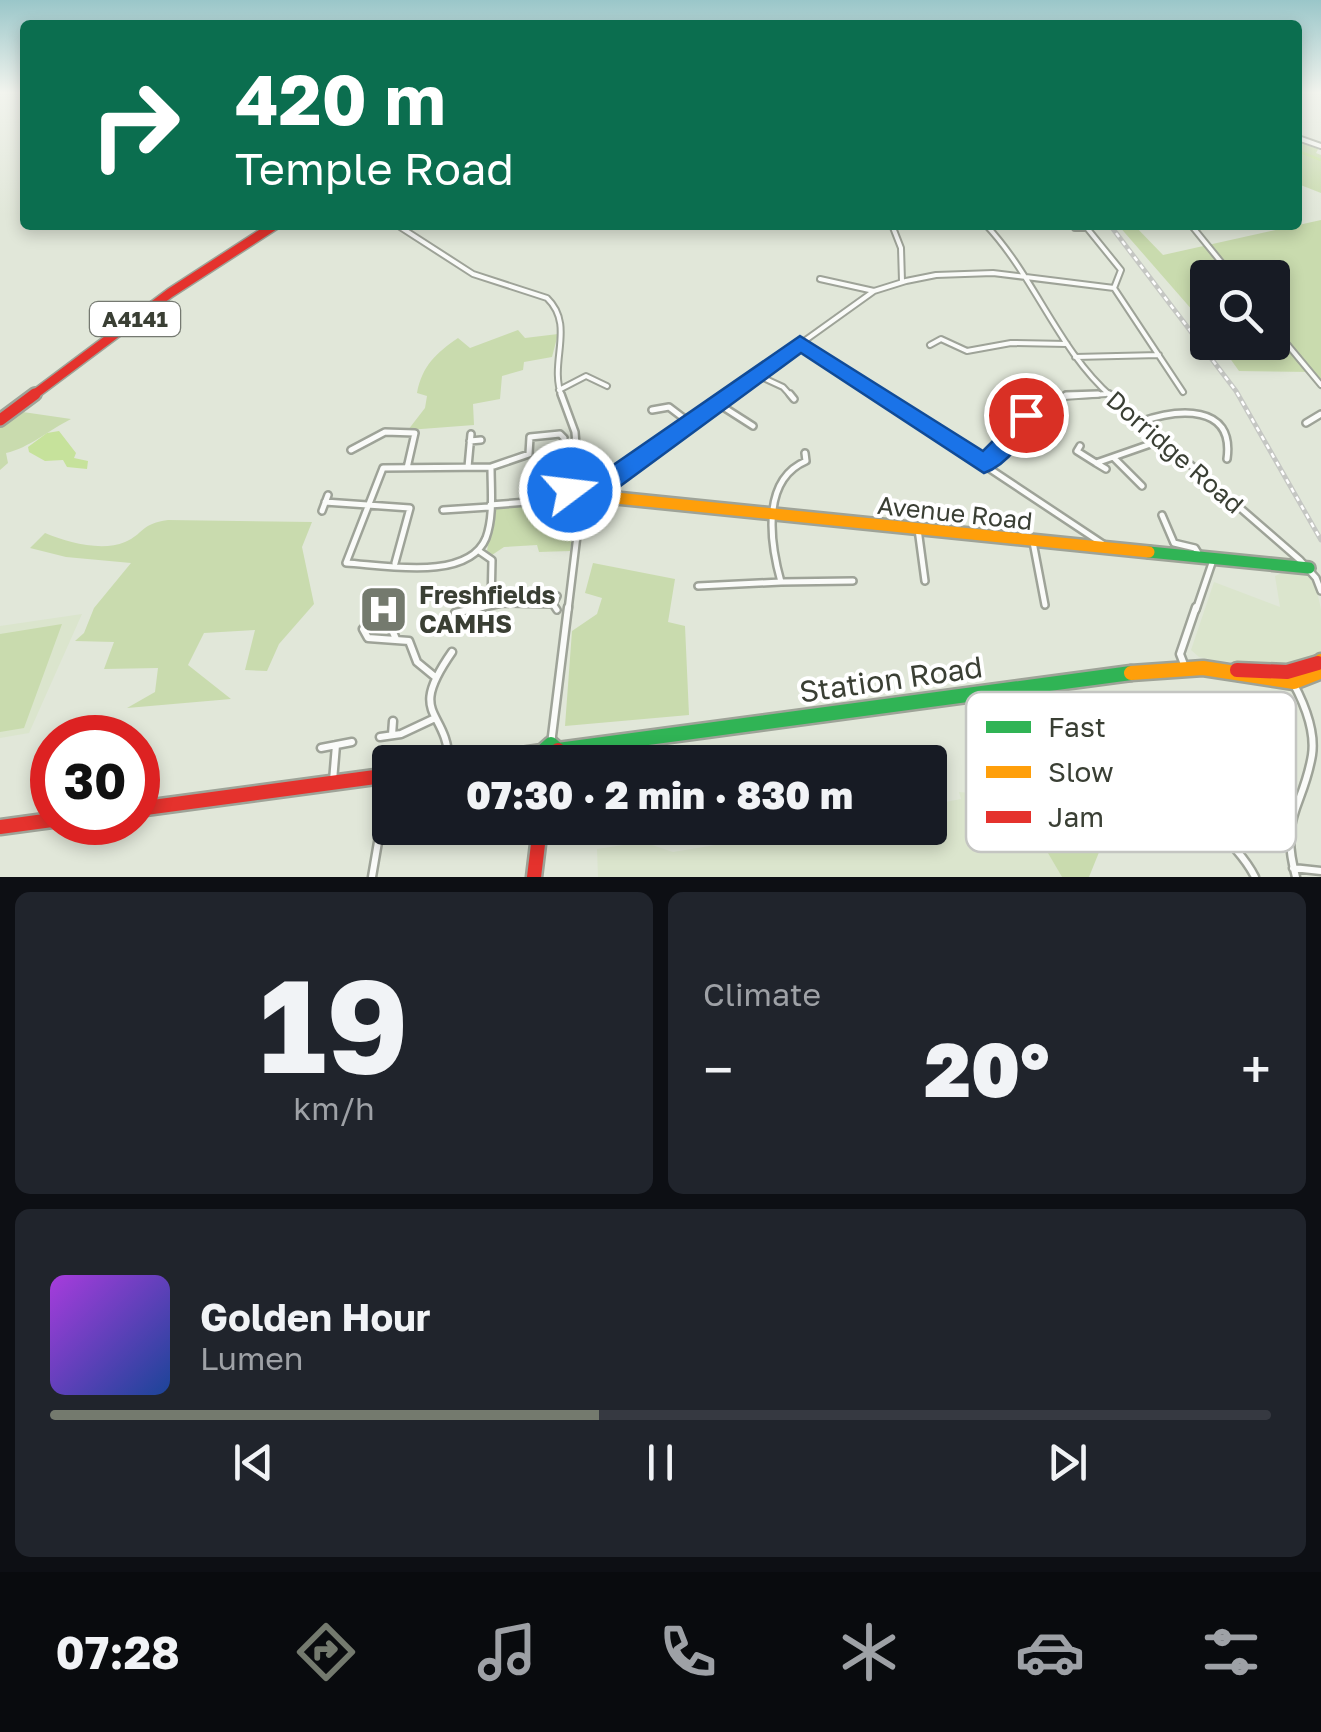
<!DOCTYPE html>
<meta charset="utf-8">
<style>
:root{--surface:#171b24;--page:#20242c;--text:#f1f3f6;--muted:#9ea1a6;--line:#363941;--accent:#747a6e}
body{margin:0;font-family:"Golos Text",sans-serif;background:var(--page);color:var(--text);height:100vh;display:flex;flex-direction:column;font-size:38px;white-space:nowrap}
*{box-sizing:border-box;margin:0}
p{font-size:32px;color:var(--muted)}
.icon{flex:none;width:55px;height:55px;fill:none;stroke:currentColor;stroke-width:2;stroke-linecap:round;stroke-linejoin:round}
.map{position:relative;height:877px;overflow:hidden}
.side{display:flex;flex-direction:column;gap:15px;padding:15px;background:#0d0f14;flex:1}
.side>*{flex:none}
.guide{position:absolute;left:20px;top:20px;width:1282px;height:210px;border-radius:10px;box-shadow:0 5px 15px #0003;background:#0b6e4f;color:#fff;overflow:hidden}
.tools{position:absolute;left:1190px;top:260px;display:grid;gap:20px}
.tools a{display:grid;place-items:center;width:100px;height:100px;border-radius:10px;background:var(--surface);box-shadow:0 5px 15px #0003;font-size:50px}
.speed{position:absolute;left:30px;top:715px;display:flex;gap:20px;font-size:50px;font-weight:700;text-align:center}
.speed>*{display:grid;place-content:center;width:130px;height:130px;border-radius:50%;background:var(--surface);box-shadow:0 5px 15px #0003;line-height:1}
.speed .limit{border:15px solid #d22;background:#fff;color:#111}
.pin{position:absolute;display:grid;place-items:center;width:85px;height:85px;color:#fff;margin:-42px;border:5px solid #fff;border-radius:50%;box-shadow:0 2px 10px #0007}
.me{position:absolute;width:110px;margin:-55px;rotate:75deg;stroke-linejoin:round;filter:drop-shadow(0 0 8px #0008)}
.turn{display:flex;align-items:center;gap:35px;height:210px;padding:0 50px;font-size:45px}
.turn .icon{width:130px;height:130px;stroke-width:2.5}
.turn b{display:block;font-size:70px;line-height:85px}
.big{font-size:75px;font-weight:800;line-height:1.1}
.side .tile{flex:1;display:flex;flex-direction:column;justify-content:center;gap:15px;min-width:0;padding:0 35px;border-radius:15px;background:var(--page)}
.side .dial{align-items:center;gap:0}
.dial b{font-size:130px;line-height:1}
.song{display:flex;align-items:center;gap:30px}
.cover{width:120px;height:120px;border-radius:15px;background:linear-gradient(135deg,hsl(280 70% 55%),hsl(220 70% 35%))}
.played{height:10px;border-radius:5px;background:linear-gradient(90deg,var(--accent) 45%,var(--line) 45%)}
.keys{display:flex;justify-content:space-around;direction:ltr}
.heat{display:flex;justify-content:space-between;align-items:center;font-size:55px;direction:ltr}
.side .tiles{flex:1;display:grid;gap:15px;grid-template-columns:1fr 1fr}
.tile:last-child{grid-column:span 2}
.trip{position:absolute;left:372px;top:745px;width:575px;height:100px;border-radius:10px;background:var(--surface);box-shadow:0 5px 15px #0003;font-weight:800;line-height:100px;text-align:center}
.menu{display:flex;height:160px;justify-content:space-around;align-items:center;background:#090b0e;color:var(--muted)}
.menu .icon{width:70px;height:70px}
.menu .on{color:var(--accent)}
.menu b{font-size:45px;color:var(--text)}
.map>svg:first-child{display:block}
</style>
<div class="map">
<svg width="1321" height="877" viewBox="0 0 1321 877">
<rect width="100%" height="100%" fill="#e1e7d9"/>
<path fill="#dbe5cd" d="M 1288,570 L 1305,573 L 1314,579 L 1321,609 L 1321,656 L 1289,666 L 1219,661 L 1199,657 L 1191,650 L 1214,582 L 1280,607 L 1275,576 Z
M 82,614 L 29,733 L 0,738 L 0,626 Z
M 959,792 L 1015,797 L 1062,877 L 598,877 L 597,849 L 643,842 L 673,852 L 818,828 L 930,828 L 930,805 L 961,799 Z"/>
<path fill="#c9dbae" d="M 1298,135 L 1321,144 L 1316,153 L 1321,155 L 1321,193 L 1298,184 Z
M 1321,220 L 1321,380 L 1314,372 L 1239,371 L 1219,343 L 1272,342 L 1272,278 L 1208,278 L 1207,327 L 1118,225 L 1134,225 L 1163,255 Z
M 518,330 L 525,338 L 558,334 L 552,357 L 524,362 L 523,370 L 502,376 L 500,399 L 473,404 L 474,425 L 408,430 L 425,408 L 427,396 L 417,393 C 422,366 436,353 458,338 L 470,348 Z
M 16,411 L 71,419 C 49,430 29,448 6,453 L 8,463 L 0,470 L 0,423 Z
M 568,500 L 572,502 L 575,524 L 570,551 L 539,552 L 537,545 L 504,547 L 492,555 L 487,551 L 494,508 Z
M 168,520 L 312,522 L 302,547 L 314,604 L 279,644 L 267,671 L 245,670 L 255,630 L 204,633 L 188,665 L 231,699 L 127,708 L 155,692 L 158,668 L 104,669 L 114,642 L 75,641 L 84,633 L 94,608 L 131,563 L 66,557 L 30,548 L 45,533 C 67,542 101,552 125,542 C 144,534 140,524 168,520 Z
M 593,563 L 675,579 L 668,622 L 685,626 L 689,715 L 565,726 L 572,631 L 597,614 L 602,598 L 585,593 Z
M 62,624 L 24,728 L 0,732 L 0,634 Z
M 1129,747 L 1140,773 L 1142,801 L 1159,832 L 1110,825 L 1089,877 L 1062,877 L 1015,797 L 1024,787 L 1017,770 Z"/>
<path fill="#c6e29b" d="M 59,431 L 76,453 L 74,458 L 88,461 L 87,469 L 67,467 L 63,460 L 45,461 L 29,452 L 28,447 L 47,433 Z"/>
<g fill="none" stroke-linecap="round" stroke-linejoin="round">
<path stroke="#c6e29b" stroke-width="2.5" d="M 1298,151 L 1321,160"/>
<defs>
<path id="street-far2" d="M 1298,138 L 1321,146
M 397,225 L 473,274 L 547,298 C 576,326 548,362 562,397
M 892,225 L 901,248 L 902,281
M 986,225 C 1035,277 1058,350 1112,397
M 1191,225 L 1234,278
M 1075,228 L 1087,228 L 1121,270 L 1114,288
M 820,279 L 874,291
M 1114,288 L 1183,392
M 1272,326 L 1321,385
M 800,343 L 881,397
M 930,345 L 941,339 L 967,351 L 1011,343 L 1067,344
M 1075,357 L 1159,355
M 757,375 L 783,387 L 792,397
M 559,390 L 586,376 L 607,386
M 726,397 L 874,291 L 906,281 L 936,275 L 993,273 L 1114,288
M 1064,397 L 1106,394"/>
<path id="street-far1" d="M 561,394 L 575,432 L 579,485
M 790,394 L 794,399
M 877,394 L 1106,546
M 1109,394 L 1300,560 L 1316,578 L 1321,591
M 1058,402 L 1066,395 L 1098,394
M 717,403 L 753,426
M 652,410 L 669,407 L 690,423
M 1140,422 C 1177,409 1235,403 1227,459
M 1306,423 L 1321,414
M 470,441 L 481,440
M 1080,446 L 1077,451 L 1096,463 L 1162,440
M 351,450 L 385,432 L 415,433 L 407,468
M 805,453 L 806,461 C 761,480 770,543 781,582 L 853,581
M 1115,459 L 1142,486
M 1096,463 L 1106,469
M 984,464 L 1019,430 L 1026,415
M 468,467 L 471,434
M 491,467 C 491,490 494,516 486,538 C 468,582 383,565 346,563 L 383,468 Z
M 491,467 L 529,454 L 530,437 L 560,434 L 564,438
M570 492a8 8 0 1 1 16 0a8 8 0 1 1-16 0Z
M 586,491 L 606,483 L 730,394
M 325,502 L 410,508 L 395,563
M 490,505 L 554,500 L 570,494
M 443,510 L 489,507
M 322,511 L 328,495
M 1162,515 L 1174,543 L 1195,548 L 1200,556
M 918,529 L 925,581
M 1033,542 L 1045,605
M 479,551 L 492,560 L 491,605
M 698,586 L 781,582
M 470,610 L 502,603 L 553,604
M 557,610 L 553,604 L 557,596
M 568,610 L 579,519 L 577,499
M 1196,610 L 1213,560"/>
<path id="street" d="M 455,613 L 482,607
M 396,639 L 389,623 L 369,623 L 363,629 L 368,638 L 409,641 L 417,662 L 434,676
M 1185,667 L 1180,654 L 1196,607
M 1287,672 C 1300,694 1316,728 1312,755 C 1303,809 1279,815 1296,877
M 1191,725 L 1182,728 L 1164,748 C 1166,798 1231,830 1255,877
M 392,735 L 393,721
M 380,737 L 401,734 L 433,719
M 551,744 L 568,607
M 321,748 L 352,742
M 449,762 C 447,707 406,718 452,652
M 333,781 L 336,745
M 1293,868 L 1321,871
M 372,877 L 389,778"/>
<path id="fast-far1" d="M 1149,552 L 1309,568"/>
<path id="fast" d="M 558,750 L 1131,673
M 470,762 L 542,752 L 551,744 L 558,750"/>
<path id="slow-far1" d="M 599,488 L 616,498 L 1149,552"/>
<path id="slow" d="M 1131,673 L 1203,668 L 1294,682 L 1317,673 L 1321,661"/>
<path id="jam-far3" d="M 271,228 L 275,225"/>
<path id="jam-far2" d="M 31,397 L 170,293 L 275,225"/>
<path id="jam-far1" d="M 0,420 L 35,394"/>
<path id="jam" d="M 1237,670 L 1287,672 L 1318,663
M 542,752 L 549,760 L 558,750
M 138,809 L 390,775
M 0,827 L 52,820
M 534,877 L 540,828"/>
</defs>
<use href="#street-far2" stroke="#9ea398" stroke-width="8"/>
<use href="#street-far1" stroke="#9ea398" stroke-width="10"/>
<use href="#street" stroke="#9ea398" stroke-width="11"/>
<use href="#fast-far1" stroke="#9ea398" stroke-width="16"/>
<use href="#fast" stroke="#9ea398" stroke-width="19"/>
<use href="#slow-far1" stroke="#9ea398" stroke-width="16"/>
<use href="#slow" stroke="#9ea398" stroke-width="19"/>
<use href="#jam-far3" stroke="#9ea398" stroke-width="10"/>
<use href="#jam-far2" stroke="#9ea398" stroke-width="12"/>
<use href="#jam-far1" stroke="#9ea398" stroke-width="16"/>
<use href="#jam" stroke="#9ea398" stroke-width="19"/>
<use href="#street-far2" stroke="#fafbf9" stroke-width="4"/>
<use href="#street-far1" stroke="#fafbf9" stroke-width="5"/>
<use href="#street" stroke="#fafbf9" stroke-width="6"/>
<use href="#fast-far1" stroke="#30b455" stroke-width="11"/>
<use href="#fast" stroke="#30b455" stroke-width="14"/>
<use href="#slow-far1" stroke="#ff9f0a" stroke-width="11"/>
<use href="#slow" stroke="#ff9f0a" stroke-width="14"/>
<use href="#jam-far3" stroke="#e5322d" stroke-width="6"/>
<use href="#jam-far2" stroke="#e5322d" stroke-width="9"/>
<use href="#jam-far1" stroke="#e5322d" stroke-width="11"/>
<use href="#jam" stroke="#e5322d" stroke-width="14"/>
<defs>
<path id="rail" d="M 1110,225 L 1236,391 L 1321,540"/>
</defs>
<use href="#rail" stroke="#c5c7c3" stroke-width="5"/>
<use href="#rail" stroke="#fff" stroke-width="2.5" stroke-dasharray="5" stroke-linecap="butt"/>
</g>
<linearGradient id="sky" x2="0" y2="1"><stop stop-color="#9ac6c9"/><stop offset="0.43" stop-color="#f2f4ee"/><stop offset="1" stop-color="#f2f4ee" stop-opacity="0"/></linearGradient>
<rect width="1321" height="215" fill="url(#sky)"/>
<path fill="#1a73e8" stroke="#114b97" stroke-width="2.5" d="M 800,336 L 983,451 L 1010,424 L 1018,409 L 1034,409 L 1037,415 C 1027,436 1008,465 984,473 L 801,353 L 608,495 L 586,500 L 562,497 L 558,490 C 566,474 579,477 593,479 Z"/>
<defs>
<symbol id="hospital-square" viewBox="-11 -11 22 22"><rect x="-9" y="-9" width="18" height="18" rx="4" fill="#747a6e" stroke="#fff"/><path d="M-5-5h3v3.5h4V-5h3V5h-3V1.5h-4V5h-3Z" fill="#fff"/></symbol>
</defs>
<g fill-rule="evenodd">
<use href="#hospital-square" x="356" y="582" width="55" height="55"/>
</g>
<g text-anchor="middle" stroke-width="8" stroke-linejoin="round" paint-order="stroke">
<rect fill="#fff" stroke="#757971" stroke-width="2.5" x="90" y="302" width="90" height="34" rx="8"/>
<g font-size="22" font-weight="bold" fill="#3a3f34">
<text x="135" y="327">A4141</text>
</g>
<g font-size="25" fill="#3a3f34" stroke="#fff">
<text transform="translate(1175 452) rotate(41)" y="9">Dorridge Road</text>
<text transform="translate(955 513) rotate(6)" y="9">Avenue Road</text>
</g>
<g font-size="25" font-weight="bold" fill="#3a3f34" stroke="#fff" text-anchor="start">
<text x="419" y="604">Freshfields<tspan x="419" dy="29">CAMHS</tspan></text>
</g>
<g font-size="30" fill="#3a3f34" stroke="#fff">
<text transform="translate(891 680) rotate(-8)" y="10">Station Road</text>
</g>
</g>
<rect x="966" y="692" width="330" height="160" rx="15" fill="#fff" stroke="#c4c5c2" stroke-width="2.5"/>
<rect x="986" y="721" width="45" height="12" fill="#30b455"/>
<rect x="986" y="766" width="45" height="12" fill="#ff9f0a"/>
<rect x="986" y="811" width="45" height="12" fill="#e5322d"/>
<g font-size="28" fill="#3a3f34">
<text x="1048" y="737">Fast</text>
<text x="1048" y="782">Slow</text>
<text x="1048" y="827">Jam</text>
</g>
</svg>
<div class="tools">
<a><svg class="icon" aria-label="search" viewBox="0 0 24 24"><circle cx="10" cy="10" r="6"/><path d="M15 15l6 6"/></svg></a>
</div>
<div class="speed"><div class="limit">30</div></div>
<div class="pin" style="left:1026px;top:415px;background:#d93025"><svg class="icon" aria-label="arrive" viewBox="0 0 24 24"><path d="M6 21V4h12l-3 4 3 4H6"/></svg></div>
<svg class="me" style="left:570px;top:490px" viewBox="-20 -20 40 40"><circle r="17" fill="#1a73e8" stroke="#fff" stroke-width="3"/><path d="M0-11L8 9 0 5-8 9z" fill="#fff"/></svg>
<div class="trip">07:30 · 2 min · 830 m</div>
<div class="guide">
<div class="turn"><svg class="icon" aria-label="right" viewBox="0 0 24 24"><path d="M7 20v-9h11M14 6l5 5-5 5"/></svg><div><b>420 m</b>Temple Road</div></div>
</div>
</div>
<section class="side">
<div class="tiles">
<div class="tile dial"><b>19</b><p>km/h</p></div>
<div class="tile"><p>Climate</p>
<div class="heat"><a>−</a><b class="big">20°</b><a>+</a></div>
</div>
<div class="tile">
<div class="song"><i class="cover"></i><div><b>Golden Hour</b><p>Lumen</p></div></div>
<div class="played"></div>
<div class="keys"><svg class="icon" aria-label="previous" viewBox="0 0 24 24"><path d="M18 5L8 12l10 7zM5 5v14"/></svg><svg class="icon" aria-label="pause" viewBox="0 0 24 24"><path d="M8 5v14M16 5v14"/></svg><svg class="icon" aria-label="next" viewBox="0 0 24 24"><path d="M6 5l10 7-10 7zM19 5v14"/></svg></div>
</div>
</div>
</section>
<nav class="menu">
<b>07:28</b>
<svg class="icon on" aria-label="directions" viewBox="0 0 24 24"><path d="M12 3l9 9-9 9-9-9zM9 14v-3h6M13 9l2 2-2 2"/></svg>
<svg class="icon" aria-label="music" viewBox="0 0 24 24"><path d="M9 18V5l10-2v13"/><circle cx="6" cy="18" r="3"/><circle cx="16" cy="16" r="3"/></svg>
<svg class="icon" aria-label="phone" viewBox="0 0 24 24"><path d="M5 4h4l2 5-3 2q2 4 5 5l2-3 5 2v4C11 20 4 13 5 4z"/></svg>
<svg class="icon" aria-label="climate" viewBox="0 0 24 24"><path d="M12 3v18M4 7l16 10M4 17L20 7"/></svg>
<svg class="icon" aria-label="car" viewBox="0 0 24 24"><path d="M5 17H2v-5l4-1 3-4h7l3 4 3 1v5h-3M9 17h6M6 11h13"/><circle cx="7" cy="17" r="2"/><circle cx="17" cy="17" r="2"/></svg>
<svg class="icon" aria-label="filters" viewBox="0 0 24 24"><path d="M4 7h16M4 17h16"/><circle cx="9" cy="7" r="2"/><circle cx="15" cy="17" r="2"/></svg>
</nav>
